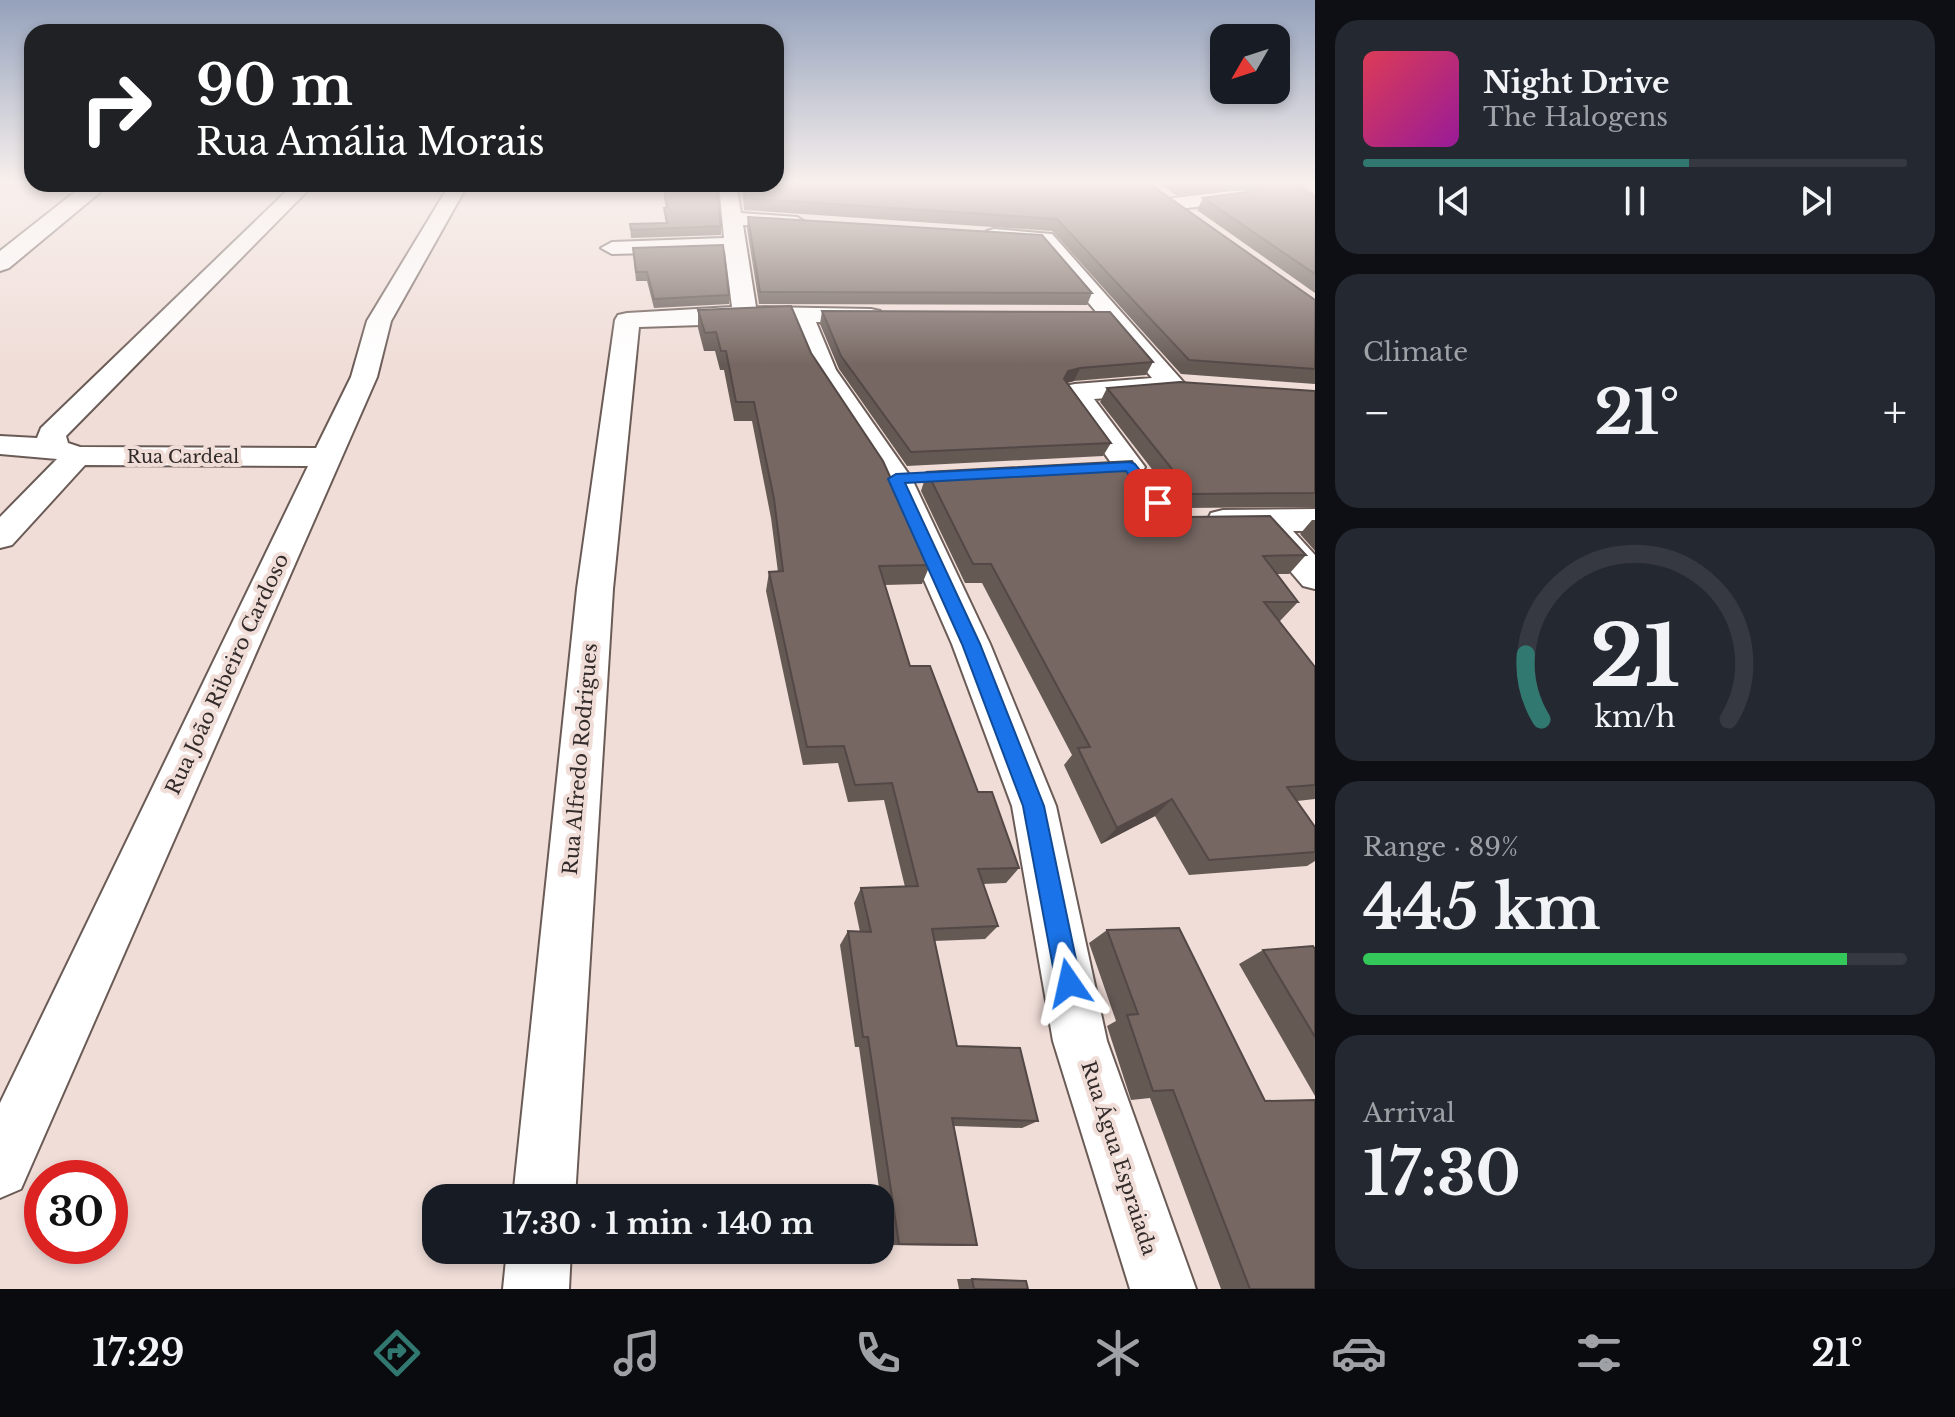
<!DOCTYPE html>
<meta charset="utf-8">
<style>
:root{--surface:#171b24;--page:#242831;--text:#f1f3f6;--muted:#9ea1a6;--line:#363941;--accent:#317870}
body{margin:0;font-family:"Libre Baskerville",serif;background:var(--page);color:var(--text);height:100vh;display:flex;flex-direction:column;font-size:30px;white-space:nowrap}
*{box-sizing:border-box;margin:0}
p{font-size:26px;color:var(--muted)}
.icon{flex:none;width:44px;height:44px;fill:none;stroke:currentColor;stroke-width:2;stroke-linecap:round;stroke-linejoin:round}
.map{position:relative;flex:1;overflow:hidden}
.drawer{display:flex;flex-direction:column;gap:20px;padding:20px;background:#0d0f14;width:640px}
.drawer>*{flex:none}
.banner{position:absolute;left:24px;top:24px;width:760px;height:168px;border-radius:24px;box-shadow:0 4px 12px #0003;background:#202124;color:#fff;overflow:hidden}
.needle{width:52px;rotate:231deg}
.controls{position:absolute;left:1210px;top:24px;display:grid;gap:16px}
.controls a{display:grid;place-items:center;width:80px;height:80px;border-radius:16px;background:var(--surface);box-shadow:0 4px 12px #0003;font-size:40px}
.speed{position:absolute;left:24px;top:1160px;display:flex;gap:16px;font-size:40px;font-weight:700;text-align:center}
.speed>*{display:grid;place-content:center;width:104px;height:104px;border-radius:50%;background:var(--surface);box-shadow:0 4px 12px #0003;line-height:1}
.speed .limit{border:12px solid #d22;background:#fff;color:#111}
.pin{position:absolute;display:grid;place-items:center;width:68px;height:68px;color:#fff;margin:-34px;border-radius:16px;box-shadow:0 4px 12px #0006}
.me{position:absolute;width:88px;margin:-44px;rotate:349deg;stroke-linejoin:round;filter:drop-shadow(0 0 6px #0008)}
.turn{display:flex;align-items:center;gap:28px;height:168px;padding:0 40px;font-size:36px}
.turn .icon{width:104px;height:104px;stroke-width:2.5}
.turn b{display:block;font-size:56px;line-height:68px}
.big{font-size:60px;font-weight:700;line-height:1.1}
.drawer .tile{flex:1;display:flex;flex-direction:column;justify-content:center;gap:12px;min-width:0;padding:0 28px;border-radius:24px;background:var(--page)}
.drawer .dial{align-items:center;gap:0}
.dial svg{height:208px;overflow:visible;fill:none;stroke:var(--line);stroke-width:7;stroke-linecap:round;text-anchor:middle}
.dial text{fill:var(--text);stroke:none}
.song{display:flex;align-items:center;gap:24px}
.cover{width:96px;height:96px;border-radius:12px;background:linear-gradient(135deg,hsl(350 70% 55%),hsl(300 70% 35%))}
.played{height:8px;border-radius:4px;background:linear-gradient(90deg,var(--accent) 60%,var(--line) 60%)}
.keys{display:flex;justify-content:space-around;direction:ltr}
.heat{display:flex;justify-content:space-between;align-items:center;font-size:44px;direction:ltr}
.charge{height:12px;border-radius:6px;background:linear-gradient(90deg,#34c759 89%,var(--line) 0)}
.trip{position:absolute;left:422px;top:1184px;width:472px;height:80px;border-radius:24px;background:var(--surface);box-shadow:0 4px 12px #0003;font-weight:700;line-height:80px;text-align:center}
.tabs{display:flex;height:128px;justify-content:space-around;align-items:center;background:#090b0e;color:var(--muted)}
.tabs .icon{width:56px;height:56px}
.tabs .active{color:var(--accent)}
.tabs b{font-size:36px;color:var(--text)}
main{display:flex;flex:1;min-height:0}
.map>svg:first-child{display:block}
</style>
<main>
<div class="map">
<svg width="1315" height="1289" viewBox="0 0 1315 1289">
<rect width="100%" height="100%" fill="#f0ddd8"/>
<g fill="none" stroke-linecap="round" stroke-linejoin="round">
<path fill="#b68578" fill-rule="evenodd" d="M 1294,184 L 1302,184 L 1315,194 L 1315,199 Z"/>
<defs>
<path id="minor" d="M 294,184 L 314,184 L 66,436 L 68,443 L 80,447 L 316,448 L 351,377 L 367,321 L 450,184 L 468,184 L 391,321 L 377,377 L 21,1189 L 0,1198 L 0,1103 L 308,466 L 85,465 L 12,545 L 0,548 L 0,517 L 57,459 L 0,454 L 0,436 L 37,438 L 41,428 Z
M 719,184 L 740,184 L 737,189 L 741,213 L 797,217 L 807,223 L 797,229 L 743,225 L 756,307 L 871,309 L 880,311 L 883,316 L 880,321 L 871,323 L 816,322 L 836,370 L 912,479 L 990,644 L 1056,806 L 1107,1041 L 1196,1289 L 1130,1289 L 1053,1041 L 1012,806 L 952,644 L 880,479 L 810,370 L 791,322 L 639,327 L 613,589 L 575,1198 L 513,1198 L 577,589 L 615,320 L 618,315 L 627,313 L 732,307 L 725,251 L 612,254 L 601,248 L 612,242 L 724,238 Z
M 1240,190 L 1247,192 L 1250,196 L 1247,200 L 1173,210 L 1163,204 L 1173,198 Z
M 994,229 L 1052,234 L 1186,385 L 1182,391 L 1172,393 L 1094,399 L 1145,467 L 1141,474 L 1130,476 L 1119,474 L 1061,392 L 1065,386 L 1075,384 L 1152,378 L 1039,244 L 987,239 L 984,235 L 987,231 Z
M 1315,509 L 1315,531 L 1293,531 L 1315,555 L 1315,589 L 1303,586 L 1256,531 L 1223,532 L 1211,529 L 1207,521 L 1211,513 L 1223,510 Z
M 507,1250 L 571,1250 L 569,1289 L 503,1289 Z"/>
<path id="tertiary" d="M 85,184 L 110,184 L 9,268 L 0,271 L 0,251 Z"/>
</defs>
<use href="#minor" stroke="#6a5b56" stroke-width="4"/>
<use href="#tertiary" stroke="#6a5b56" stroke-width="4"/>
<use href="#minor" fill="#fff" fill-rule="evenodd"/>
<use href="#tertiary" fill="#fff" fill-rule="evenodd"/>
</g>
<path fill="#655954" d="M 674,184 L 721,226 L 721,235 L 631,238 L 630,224 L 666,223 L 664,208 L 666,208 L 664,199 L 664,190 L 674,190 Z
M 742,184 L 1150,184 L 1315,300 L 1315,384 L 1181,374 L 1052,231 L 744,210 Z
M 1160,184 L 1294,184 L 1315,197 L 1315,293 L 1197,210 L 1203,198 L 1250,192 L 1249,190 L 1176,195 Z
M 748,217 L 1092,293 L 1087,305 L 759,304 L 747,228 Z
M 633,248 L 729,295 L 729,304 L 654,308 L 647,281 L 636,281 Z
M 698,310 L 811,353 L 930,565 L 922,584 L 885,585 L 910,666 L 1019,868 L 1006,883 L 983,884 L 998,926 L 985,939 L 934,941 L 957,1046 L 1038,1121 L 1022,1128 L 954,1126 L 977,1245 L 962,1246 L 887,1245 L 859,1047 L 855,1047 L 840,945 L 848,931 L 860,932 L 854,903 L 861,888 L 905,887 L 884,800 L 848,802 L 838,763 L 803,765 L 766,591 L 769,572 L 778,572 L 771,518 L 752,421 L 734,421 L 724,370 L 720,370 L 715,351 L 704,351 L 698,328 Z
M 822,311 L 1153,362 L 1146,375 L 1074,381 L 1067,383 L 1111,443 L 1103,456 L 907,466 L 839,369 L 820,324 Z
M 1107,388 L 1315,391 L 1315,507 L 1182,508 L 1100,402 Z
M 927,472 L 1172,514 L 1306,555 L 1289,574 L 1277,574 L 1298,602 L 1280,621 L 1278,621 L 1315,667 L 1315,799 L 1297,801 L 1315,827 L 1315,861 L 1307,866 L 1189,875 L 1155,816 L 1101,844 L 1064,765 L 1072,755 L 982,583 L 965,583 L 921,491 Z
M 1312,520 L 1315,520 L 1315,551 L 1300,534 Z
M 1107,930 L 1315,1289 L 1221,1289 L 1150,1098 L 1131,1100 L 1107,1026 L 1116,1021 L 1089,943 Z
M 1315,949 L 1315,1096 L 1239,964 L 1263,950 Z
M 957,1279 L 972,1279 L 1028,1289 L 959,1289 Z"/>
<path fill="#534845" d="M 1080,368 L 1074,381 L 1062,384 L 1058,392 L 1068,371 Z
M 1172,799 L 1155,816 L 1101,844 L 1117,828 Z"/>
<path fill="#766762" stroke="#534845" stroke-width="2" d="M 674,184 L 704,184 L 716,186 L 721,226 L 631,230 L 630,224 L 667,223 L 664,208 L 668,207 L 664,190 L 675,190 Z
M 744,184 L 1150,184 L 1315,300 L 1315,369 L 1189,360 L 1057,219 L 745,198 Z
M 1259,184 L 1294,184 L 1315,197 L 1315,274 L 1203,198 L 1254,191 Z
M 748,217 L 1042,235 L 1092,293 L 760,292 Z
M 723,245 L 729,295 L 654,299 L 647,272 L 636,272 L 633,248 Z
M 791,306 L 811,353 L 883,461 L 930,565 L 879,566 L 910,666 L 930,666 L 978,792 L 992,792 L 1019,868 L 978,869 L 998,926 L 932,929 L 957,1046 L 1020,1048 L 1038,1121 L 952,1118 L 977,1245 L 899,1244 L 868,1037 L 863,1037 L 848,931 L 871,932 L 861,888 L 918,886 L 892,783 L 855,785 L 844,746 L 807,747 L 769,572 L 783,571 L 774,499 L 754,402 L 736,402 L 726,351 L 721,351 L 716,332 L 705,333 L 698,310 Z
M 822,311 L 1110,312 L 1153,362 L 1080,368 L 1068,371 L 1064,379 L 1111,443 L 911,452 L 841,356 Z
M 1180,382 L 1315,391 L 1315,493 L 1192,494 L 1107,388 Z
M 1132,461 L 1172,514 L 1185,517 L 1270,516 L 1306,555 L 1263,556 L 1298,602 L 1264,602 L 1315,667 L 1315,785 L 1287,787 L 1315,827 L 1315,852 L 1209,860 L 1172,799 L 1117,828 L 1078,748 L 1090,747 L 991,564 L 973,564 L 927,472 Z
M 1179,928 L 1265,1101 L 1315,1100 L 1315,1289 L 1250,1289 L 1173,1090 L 1153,1091 L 1127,1015 L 1138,1014 L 1107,930 Z
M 1313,946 L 1315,949 L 1315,1037 L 1263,950 Z
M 972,1279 L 1026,1281 L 1028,1289 L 974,1289 Z"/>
<linearGradient id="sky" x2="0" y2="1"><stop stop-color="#94a1bb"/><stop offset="0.5" stop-color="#f8f0ed"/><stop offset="1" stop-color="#f8f0ed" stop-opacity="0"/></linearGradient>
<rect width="1315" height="365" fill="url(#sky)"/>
<path fill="#1a73e8" stroke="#114b97" stroke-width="2" d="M 1130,462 L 1135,464 L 1163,500 L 1163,507 L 1152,507 L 1126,471 L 905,483 L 980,644 L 1044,806 L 1081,983 L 1077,991 L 1069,995 L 1060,991 L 1056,983 L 1023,806 L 962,644 L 888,479 L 896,474 Z"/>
<g text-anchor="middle" stroke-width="8" stroke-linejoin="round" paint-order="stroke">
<g font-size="18" fill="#322b29" stroke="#f0ddd8">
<text x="183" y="463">Rua Cardeal</text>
</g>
<g font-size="20" fill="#322b29" stroke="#f0ddd8">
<text transform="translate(227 674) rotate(-65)" y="7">Rua João Ribeiro Cardoso</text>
<text transform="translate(580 759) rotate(-85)" y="7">Rua Alfredo Rodrigues</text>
<text transform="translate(1119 1158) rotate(72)" y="7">Rua Água Espraiada</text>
</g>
</g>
</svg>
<div class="controls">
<a><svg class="needle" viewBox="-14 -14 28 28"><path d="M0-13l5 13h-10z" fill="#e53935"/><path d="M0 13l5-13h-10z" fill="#9ea1a6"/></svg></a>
</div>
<div class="speed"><div class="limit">30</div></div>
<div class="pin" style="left:1158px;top:503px;background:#d93025"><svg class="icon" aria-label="arrive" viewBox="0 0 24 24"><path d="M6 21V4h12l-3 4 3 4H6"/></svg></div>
<svg class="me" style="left:1069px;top:983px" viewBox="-20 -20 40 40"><path d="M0-17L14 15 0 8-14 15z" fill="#1a73e8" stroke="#fff" stroke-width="4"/></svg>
<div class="trip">17:30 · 1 min · 140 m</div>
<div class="banner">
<div class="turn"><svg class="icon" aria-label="right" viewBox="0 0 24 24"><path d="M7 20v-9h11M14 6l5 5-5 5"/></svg><div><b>90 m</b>Rua Amália Morais</div></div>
</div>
</div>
<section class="drawer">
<div class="tile">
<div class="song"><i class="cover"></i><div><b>Night Drive</b><p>The Halogens</p></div></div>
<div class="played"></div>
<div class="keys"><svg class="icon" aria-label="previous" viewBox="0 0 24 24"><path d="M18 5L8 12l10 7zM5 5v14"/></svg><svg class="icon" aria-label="pause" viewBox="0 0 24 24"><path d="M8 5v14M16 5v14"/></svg><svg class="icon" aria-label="next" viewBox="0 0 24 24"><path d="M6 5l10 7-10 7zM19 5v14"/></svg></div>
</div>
<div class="tile"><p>Climate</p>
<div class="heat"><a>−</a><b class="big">21°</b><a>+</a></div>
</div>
<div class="tile dial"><svg viewBox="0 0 100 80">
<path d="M14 69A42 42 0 1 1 86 69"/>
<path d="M14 69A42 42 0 0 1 8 44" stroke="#317870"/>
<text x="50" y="56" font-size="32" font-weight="700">21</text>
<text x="50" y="72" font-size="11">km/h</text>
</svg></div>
<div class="tile"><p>Range · 89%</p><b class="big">445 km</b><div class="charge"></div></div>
<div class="tile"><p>Arrival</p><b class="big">17:30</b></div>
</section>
</main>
<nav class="tabs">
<b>17:29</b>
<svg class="icon active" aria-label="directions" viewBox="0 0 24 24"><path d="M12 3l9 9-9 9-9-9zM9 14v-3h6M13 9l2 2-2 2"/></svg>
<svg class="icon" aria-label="music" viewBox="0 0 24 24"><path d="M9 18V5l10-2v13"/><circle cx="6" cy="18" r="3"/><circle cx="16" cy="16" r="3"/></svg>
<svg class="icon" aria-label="phone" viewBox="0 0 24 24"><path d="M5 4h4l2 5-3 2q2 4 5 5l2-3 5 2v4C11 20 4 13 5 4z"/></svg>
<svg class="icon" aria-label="climate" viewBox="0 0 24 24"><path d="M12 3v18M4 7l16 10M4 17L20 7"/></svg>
<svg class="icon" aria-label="car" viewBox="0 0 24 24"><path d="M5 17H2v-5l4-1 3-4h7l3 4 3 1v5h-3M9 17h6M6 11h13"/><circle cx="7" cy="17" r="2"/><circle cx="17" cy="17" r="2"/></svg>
<svg class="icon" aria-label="filters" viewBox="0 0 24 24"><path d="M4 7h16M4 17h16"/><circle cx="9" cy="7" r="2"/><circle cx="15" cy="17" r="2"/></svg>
<b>21°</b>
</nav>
